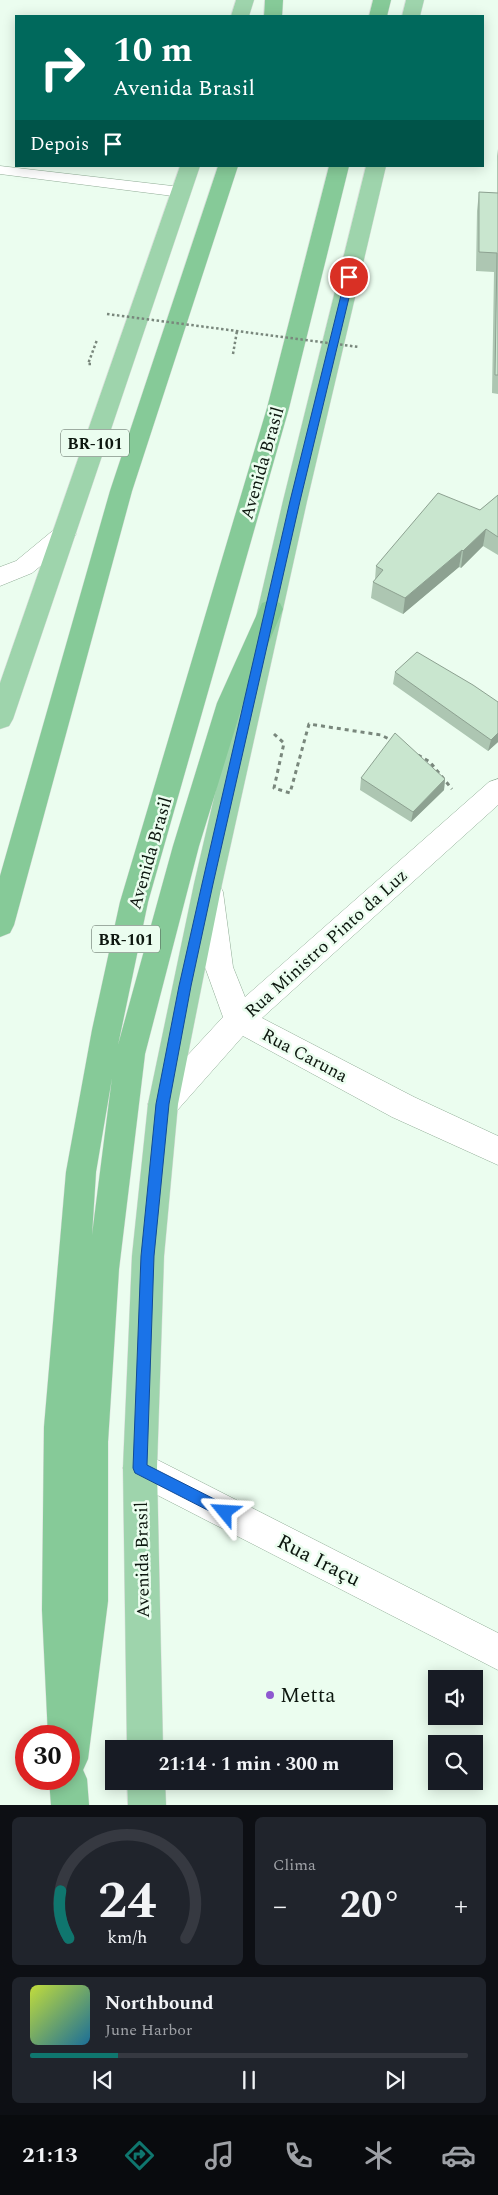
<!DOCTYPE html>
<html lang="pt">
<meta charset="utf-8">
<style>
:root{--surface:#171b24;--page:#20242c;--text:#f1f3f6;--muted:#9ea1a6;--line:#363941;--accent:#0f766e}
body{margin:0;font-family:Spectral,serif;background:var(--page);color:var(--text);height:100vh;display:flex;flex-direction:column;font-size:19px;white-space:nowrap}
*{box-sizing:border-box;margin:0}
p{font-size:16px;color:var(--muted)}
.icon{flex:none;width:28px;height:28px;fill:none;stroke:currentColor;stroke-width:2;stroke-linecap:round;stroke-linejoin:round}
.map{position:relative;height:1805px;overflow:hidden}
.drawer{display:flex;flex-direction:column;gap:12px;padding:12px;background:#0d0f14;flex:1}
.drawer>*{flex:none}
.guide{position:absolute;left:15px;top:15px;width:469px;height:152px;border-radius:0px;box-shadow:0 2px 12px #0003;background:#00695c;color:#fff;overflow:hidden}
.tools{position:absolute;left:428px;top:1670px;display:grid;gap:10px}
.tools a{display:grid;place-items:center;width:55px;height:55px;border-radius:0px;background:var(--surface);box-shadow:0 2px 12px #0003;font-size:25px}
.speed{position:absolute;left:15px;top:1725px;display:flex;gap:10px;font-size:25px;font-weight:700;text-align:center}
.speed>*{display:grid;place-content:center;width:65px;height:65px;border-radius:50%;background:var(--surface);box-shadow:0 2px 12px #0003;line-height:1}
.speed .limit{border:8px solid #d22;background:#fff;color:#111}
.pin{position:absolute;display:grid;place-items:center;width:42px;height:42px;color:#fff;margin:-21px;border:2px solid #fff;border-radius:50%;box-shadow:0 1px 5px #0007}
.me{position:absolute;width:55px;margin:-28px;rotate:297deg;stroke-linejoin:round;filter:drop-shadow(0 0 4px #0008)}
.turn{display:flex;align-items:center;gap:18px;height:105px;padding:0 15px;font-size:22px}
.turn .icon{width:65px;height:65px;stroke-width:2.5}
.turn b{display:block;font-size:35px;line-height:42px}
.then{display:flex;align-items:center;height:48px;padding:0 15px;background:#0003;gap:10px;font-size:19px}
.big{font-size:38px;font-weight:700;line-height:1.1}
.drawer .widget{flex:1;display:flex;flex-direction:column;justify-content:center;gap:8px;min-width:0;padding:0 18px;border-radius:8px;background:var(--page)}
.drawer .dial{align-items:center;gap:0}
.dial svg{height:130px;overflow:visible;fill:none;stroke:var(--line);stroke-width:7;stroke-linecap:round;text-anchor:middle}
.dial text{fill:var(--text);stroke:none}
.song{display:flex;align-items:center;gap:15px}
.cover{width:60px;height:60px;border-radius:8px;background:linear-gradient(135deg,hsl(70 70% 55%),hsl(200 70% 35%))}
.played{height:5px;border-radius:2px;background:linear-gradient(90deg,var(--accent) 20%,var(--line) 20%)}
.keys{display:flex;justify-content:space-around;direction:ltr}
.heat{display:flex;justify-content:space-between;align-items:center;font-size:28px;direction:ltr}
.drawer .tiles{flex:1;display:grid;gap:12px;grid-template-columns:1fr 1fr}
.widget:last-child{grid-column:span 2}
.trip{position:absolute;left:105px;top:1740px;width:288px;height:50px;border-radius:0px;background:var(--surface);box-shadow:0 2px 12px #0003;font-weight:700;line-height:50px;text-align:center}
.tabs{display:flex;height:80px;justify-content:space-around;align-items:center;background:#090b0e;color:var(--muted)}
.tabs .icon{width:35px;height:35px}
.tabs .selected{color:var(--accent)}
.tabs b{font-size:22px;color:var(--text)}
.map>svg:first-child{display:block}
</style>
<div class="map">
<svg width="498" height="1805" viewBox="0 0 498 1805">
<rect width="100%" height="100%" fill="#ebfdef"/>
<g fill="none" stroke-linecap="round" stroke-linejoin="round">
<defs>
<path id="service" d="M 0,166 L 181,187 L 186,189 L 189,192 L 186,195 L 181,197 L 0,174 Z"/>
<path id="minor" d="M 64,526 L 72,528 L 76,534 L 72,540 L 32,573 L 0,586 L 0,567 L 16,561 L 56,528 Z
M 498,779 L 498,805 L 262,1018 L 414,1097 L 498,1136 L 498,1165 L 392,1117 L 243,1036 L 174,1114 L 163,1117 L 152,1114 L 148,1104 L 152,1094 L 223,1017 L 205,967 L 195,892 L 199,884 L 209,881 L 219,884 L 223,892 L 233,967 L 245,997 L 489,782 Z
M 140,1451 L 498,1633 L 498,1670 L 128,1480 L 123,1468 L 128,1456 Z"/>
<path id="trunk" d="M 236,0 L 254,0 L 249,16 L 231,16 Z
M 406,0 L 424,0 L 420,16 L 402,16 Z
M 180,166 L 200,166 L 13,719 L 9,726 L 0,729 L 0,683 Z
M 366,166 L 386,166 L 307,501 L 222,884 L 178,1104 L 164,1256 L 157,1468 L 163,1749 L 127,1749 L 123,1468 L 132,1256 L 148,1104 L 194,884 L 283,501 Z
M 127,1781 L 165,1781 L 166,1805 L 128,1805 Z"/>
<path id="motorway" d="M 265,0 L 283,0 L 282,16 L 264,16 Z
M 373,0 L 391,0 L 387,16 L 369,16 Z
M 218,166 L 238,166 L 132,491 L 14,925 L 10,933 L 0,937 L 0,876 L 110,491 Z
M 329,166 L 349,166 L 289,408 L 148,902 L 118,1045 L 173,846 L 217,703 L 262,603 L 271,600 L 280,603 L 283,609 L 243,703 L 199,846 L 145,1054 L 119,1269 L 108,1442 L 108,1601 L 88,1759 L 83,1770 L 87,1779 L 89,1805 L 51,1805 L 49,1779 L 69,1779 L 69,1736 L 48,1736 L 42,1610 L 44,1427 L 66,1172 L 92,1030 L 120,902 L 267,408 ZM 112,1078 L 92,1235 L 96,1172 Z"/>
</defs>
<use href="#service" stroke="#90ac96" stroke-width="1"/>
<use href="#minor" stroke="#90ac96" stroke-width="1"/>
<use href="#trunk" stroke="#dddedd" stroke-width="1"/>
<use href="#motorway" stroke="#dddedd" stroke-width="1"/>
<path stroke="#79877c" stroke-width="2.5" stroke-dasharray="2.5 2.5" stroke-linecap="butt" d="M 233,354 L 237,331
M 91,364 L 88,364 L 97,340"/>
<path stroke="#79877c" stroke-width="3" stroke-dasharray="4 4" stroke-linecap="butt" d="M 274,734 L 284,743 L 274,788 L 290,793 L 309,724 L 381,735 L 393,741
M 418,755 L 430,762 L 452,789"/>
<use href="#service" fill="#fff" fill-rule="evenodd"/>
<use href="#minor" fill="#fff" fill-rule="evenodd"/>
<use href="#trunk" fill="#9ed4ac" fill-rule="evenodd"/>
<use href="#motorway" fill="#86ca98" fill-rule="evenodd"/>
<path stroke="#79877c" stroke-width="2.5" stroke-dasharray="2.5 2.5" stroke-linecap="butt" d="M 107,314 L 359,347"/>
</g>
<path fill="#adc6b2" d="M 498,149 L 498,394 L 492,393 L 494,272 L 476,271 L 477,211 L 479,192 L 497,193 L 497,156 Z
M 498,495 L 498,555 L 483,546 L 461,568 L 459,567 L 403,614 L 371,598 L 373,582 L 375,580 L 376,566 L 480,510 Z
M 395,672 L 498,742 L 488,751 L 393,684 Z
M 361,778 L 445,779 L 444,790 L 411,822 L 360,790 Z"/>
<path fill="#8da191" d="M 486,529 L 483,546 L 461,568 L 463,551 Z
M 462,550 L 459,567 L 403,614 L 405,598 Z
M 498,733 L 498,742 L 488,751 L 491,740 Z
M 445,779 L 444,790 L 411,822 L 413,812 Z"/>
<path fill="#c9e6cf" stroke="#8da191" d="M 479,192 L 498,193 L 498,375 L 495,375 L 497,253 L 479,252 Z
M 438,493 L 480,510 L 498,495 L 498,537 L 486,529 L 463,551 L 462,550 L 405,598 L 373,582 L 383,570 L 376,566 Z
M 417,652 L 473,685 L 498,702 L 498,733 L 491,740 L 395,672 Z
M 395,733 L 445,779 L 413,812 L 361,778 Z"/>
<path fill="#1a73e8" stroke="#114b97" d="M 346,275 L 354,277 L 300,501 L 213,884 L 191,986 L 169,1104 L 154,1256 L 147,1465 L 230,1507 L 232,1512 L 230,1517 L 225,1519 L 135,1473 L 133,1468 L 141,1256 L 156,1104 L 179,986 L 202,884 L 290,501 Z"/>
<circle fill="#8e58d0" stroke="#ebfdef" stroke-width="2" cx="270" cy="1695" r="5"/>
<g text-anchor="middle" stroke-width="5" stroke-linejoin="round" paint-order="stroke">
<g fill="#ebfdef" stroke="#4f5b52" stroke-width="1">
<rect x="61" y="429.5" width="68" height="27" rx="4"/>
<rect x="92" y="925.5" width="68" height="27" rx="4"/>
</g>
<g font-size="16" font-weight="bold" fill="#0c160e">
<text x="95" y="449">BR-101</text>
<text x="126" y="945">BR-101</text>
</g>
<g font-size="18" fill="#0c160e" stroke="#ebfdef">
<text transform="translate(262 463) rotate(-74)" y="6">Avenida Brasil</text>
<text transform="translate(150 853) rotate(-74)" y="6">Avenida Brasil</text>
<text transform="translate(326 943) rotate(-42)" y="6">Rua Ministro Pinto da Luz</text>
<text transform="translate(305 1055) rotate(28)" y="6">Rua Caruna</text>
<text transform="translate(142 1560) rotate(-91)" y="6">Avenida Brasil</text>
</g>
<g font-size="21" fill="#0c160e" stroke="#ebfdef">
<text transform="translate(319 1560) rotate(27)" y="7">Rua Iraçu</text>
</g>
<g font-size="21" fill="#0c160e" stroke="#ebfdef" text-anchor="start">
<text x="280" y="1702">Metta</text>
</g>
</g>
</svg>
<div class="tools">
<a><svg class="icon" aria-label="sound" viewBox="0 0 24 24"><path d="M4 9h4l5-4v14l-5-4H4zM17 9q2 3 0 6"/></svg></a>
<a><svg class="icon" aria-label="search" viewBox="0 0 24 24"><circle cx="10" cy="10" r="6"/><path d="M15 15l6 6"/></svg></a>
</div>
<div class="speed"><div class="limit">30</div></div>
<div class="pin" style="left:349px;top:277px;background:#d93025"><svg class="icon" aria-label="arrive" viewBox="0 0 24 24"><path d="M6 21V4h12l-3 4 3 4H6"/></svg></div>
<svg class="me" style="left:225px;top:1512px" viewBox="-20 -20 40 40"><path d="M0-17L14 15 0 8-14 15z" fill="#1a73e8" stroke="#fff" stroke-width="4"/></svg>
<div class="trip">21:14 · 1 min · 300 m</div>
<div class="guide">
<div class="turn"><svg class="icon" aria-label="right" viewBox="0 0 24 24"><path d="M7 20v-9h11M14 6l5 5-5 5"/></svg><div><b>10 m</b>Avenida Brasil</div></div>
<div class="then">Depois<svg class="icon" aria-label="arrive" viewBox="0 0 24 24"><path d="M6 21V4h12l-3 4 3 4H6"/></svg></div>
</div>
</div>
<section class="drawer">
<div class="tiles">
<div class="widget dial"><svg viewBox="0 0 100 80">
<path d="M14 69A42 42 0 1 1 86 69"/>
<path d="M14 69A42 42 0 0 1 9 40" stroke="#0f766e"/>
<text x="50" y="56" font-size="32" font-weight="700">24</text>
<text x="50" y="72" font-size="11">km/h</text>
</svg></div>
<div class="widget"><p>Clima</p>
<div class="heat"><a>−</a><b class="big">20°</b><a>+</a></div>
</div>
<div class="widget">
<div class="song"><i class="cover"></i><div><b>Northbound</b><p>June Harbor</p></div></div>
<div class="played"></div>
<div class="keys"><svg class="icon" aria-label="previous" viewBox="0 0 24 24"><path d="M18 5L8 12l10 7zM5 5v14"/></svg><svg class="icon" aria-label="pause" viewBox="0 0 24 24"><path d="M8 5v14M16 5v14"/></svg><svg class="icon" aria-label="next" viewBox="0 0 24 24"><path d="M6 5l10 7-10 7zM19 5v14"/></svg></div>
</div>
</div>
</section>
<nav class="tabs">
<b>21:13</b>
<svg class="icon selected" aria-label="directions" viewBox="0 0 24 24"><path d="M12 3l9 9-9 9-9-9zM9 14v-3h6M13 9l2 2-2 2"/></svg>
<svg class="icon" aria-label="music" viewBox="0 0 24 24"><path d="M9 18V5l10-2v13"/><circle cx="6" cy="18" r="3"/><circle cx="16" cy="16" r="3"/></svg>
<svg class="icon" aria-label="phone" viewBox="0 0 24 24"><path d="M5 4h4l2 5-3 2q2 4 5 5l2-3 5 2v4C11 20 4 13 5 4z"/></svg>
<svg class="icon" aria-label="climate" viewBox="0 0 24 24"><path d="M12 3v18M4 7l16 10M4 17L20 7"/></svg>
<svg class="icon" aria-label="car" viewBox="0 0 24 24"><path d="M5 17H2v-5l4-1 3-4h7l3 4 3 1v5h-3M9 17h6M6 11h13"/><circle cx="7" cy="17" r="2"/><circle cx="17" cy="17" r="2"/></svg>
</nav>
